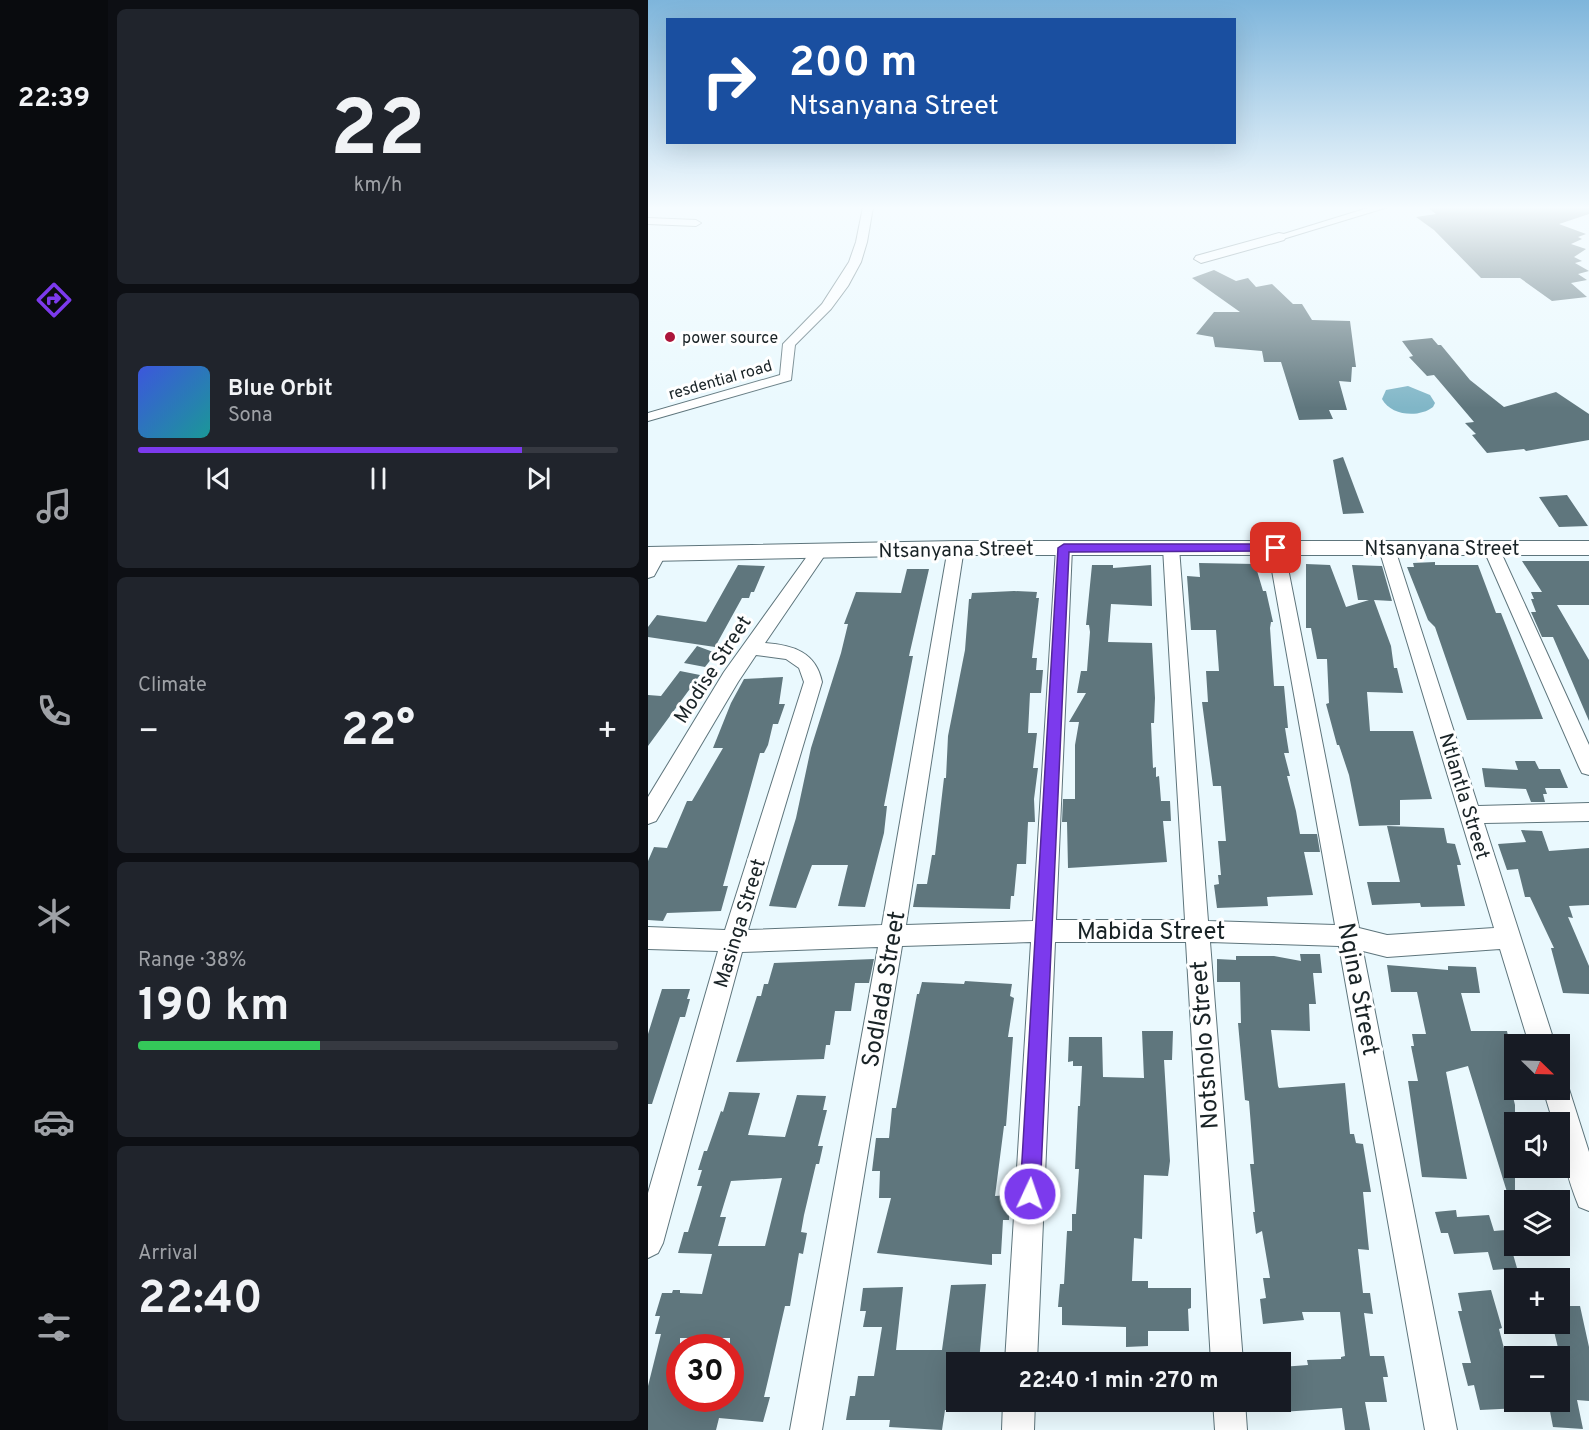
<!DOCTYPE html>
<meta charset="utf-8">
<style>
:root{--surface:#171b24;--page:#20242c;--text:#f1f3f6;--muted:#9ea1a6;--line:#363941;--accent:#7c3aed}
body{margin:0;font-family:Overpass,sans-serif;background:var(--page);color:var(--text);height:100vh;display:flex;flex-direction:column;font-size:22px;white-space:nowrap}
*{box-sizing:border-box;margin:0}
p{font-size:20px;color:var(--muted)}
.icon{flex:none;width:33px;height:33px;fill:none;stroke:currentColor;stroke-width:2;stroke-linecap:round;stroke-linejoin:round}
.map{position:relative;flex:1;overflow:hidden}
.panel{display:flex;flex-direction:column;gap:9px;padding:9px;background:#0d0f14;width:540px}
.panel>*{flex:none}
.top-card{position:absolute;left:18px;top:18px;width:570px;height:126px;border-radius:0px;box-shadow:0 6px 24px #0002;background:#1a4fa0;color:#fff;overflow:hidden}
.needle{width:39px;rotate:113deg}
.buttons{position:absolute;left:856px;top:1034px;display:grid;gap:12px}
.buttons a{display:grid;place-items:center;width:66px;height:66px;border-radius:0px;background:var(--surface);box-shadow:0 6px 24px #0002;font-size:30px}
.speed{position:absolute;left:18px;top:1334px;display:flex;gap:12px;font-size:30px;font-weight:700;text-align:center}
.speed>*{display:grid;place-content:center;width:78px;height:78px;border-radius:50%;background:var(--surface);box-shadow:0 6px 24px #0002;line-height:1}
.speed .limit{border:9px solid #d22;background:#fff;color:#111}
.pin{position:absolute;display:grid;place-items:center;width:51px;height:51px;color:#fff;margin:-26px;border-radius:12px;box-shadow:0 3px 9px #0006}
.me{position:absolute;width:66px;margin:-33px;rotate:3deg;stroke-linejoin:round;filter:drop-shadow(0 0 4px #0008)}
.turn{display:flex;align-items:center;gap:21px;height:126px;padding:0 24px;font-size:27px}
.turn .icon{width:78px;height:78px;stroke-width:2.5}
.turn b{display:block;font-size:42px;line-height:51px}
.big{font-size:45px;font-weight:700;line-height:1.1}
.panel .card{flex:1;display:flex;flex-direction:column;justify-content:center;gap:9px;min-width:0;padding:0 21px;border-radius:9px;background:var(--page)}
.panel .dial{align-items:center;gap:0}
.dial b{font-size:78px;line-height:1}
.song{display:flex;align-items:center;gap:18px}
.cover{width:72px;height:72px;border-radius:9px;background:linear-gradient(135deg,hsl(230 70% 55%),hsl(180 70% 35%))}
.played{height:6px;border-radius:3px;background:linear-gradient(90deg,var(--accent) 80%,var(--line) 80%)}
.keys{display:flex;justify-content:space-around;direction:ltr}
.heat{display:flex;justify-content:space-between;align-items:center;font-size:33px;direction:ltr}
.charge{height:9px;border-radius:4px;background:linear-gradient(90deg,#34c759 38%,var(--line) 0)}
.trip{position:absolute;left:298px;top:1352px;width:345px;height:60px;border-radius:0px;background:var(--surface);box-shadow:0 6px 24px #0002;font-weight:700;line-height:60px;text-align:center}
main{display:flex;flex:1;min-height:0}
.menu{display:flex;flex-direction:column;width:108px;justify-content:space-around;align-items:center;background:#090b0e;color:var(--muted)}
.menu .icon{width:42px;height:42px}
.menu .active{color:var(--accent)}
.menu b{font-size:27px;color:var(--text)}
.map>svg:first-child{display:block}
</style>
<main>
<nav class="menu">
<b>22:39</b>
<svg class="icon active" aria-label="directions" viewBox="0 0 24 24"><path d="M12 3l9 9-9 9-9-9zM9 14v-3h6M13 9l2 2-2 2"/></svg>
<svg class="icon" aria-label="music" viewBox="0 0 24 24"><path d="M9 18V5l10-2v13"/><circle cx="6" cy="18" r="3"/><circle cx="16" cy="16" r="3"/></svg>
<svg class="icon" aria-label="phone" viewBox="0 0 24 24"><path d="M5 4h4l2 5-3 2q2 4 5 5l2-3 5 2v4C11 20 4 13 5 4z"/></svg>
<svg class="icon" aria-label="climate" viewBox="0 0 24 24"><path d="M12 3v18M4 7l16 10M4 17L20 7"/></svg>
<svg class="icon" aria-label="car" viewBox="0 0 24 24"><path d="M5 17H2v-5l4-1 3-4h7l3 4 3 1v5h-3M9 17h6M6 11h13"/><circle cx="7" cy="17" r="2"/><circle cx="17" cy="17" r="2"/></svg>
<svg class="icon" aria-label="filters" viewBox="0 0 24 24"><path d="M4 7h16M4 17h16"/><circle cx="9" cy="7" r="2"/><circle cx="15" cy="17" r="2"/></svg>
</nav>
<section class="panel">
<div class="card dial"><b>22</b><p>km/h</p></div>
<div class="card">
<div class="song"><i class="cover"></i><div><b>Blue Orbit</b><p>Sona</p></div></div>
<div class="played"></div>
<div class="keys"><svg class="icon" aria-label="previous" viewBox="0 0 24 24"><path d="M18 5L8 12l10 7zM5 5v14"/></svg><svg class="icon" aria-label="pause" viewBox="0 0 24 24"><path d="M8 5v14M16 5v14"/></svg><svg class="icon" aria-label="next" viewBox="0 0 24 24"><path d="M6 5l10 7-10 7zM19 5v14"/></svg></div>
</div>
<div class="card"><p>Climate</p>
<div class="heat"><a>−</a><b class="big">22°</b><a>+</a></div>
</div>
<div class="card"><p>Range · 38%</p><b class="big">190 km</b><div class="charge"></div></div>
<div class="card"><p>Arrival</p><b class="big">22:40</b></div>
</section>
<div class="map">
<svg width="941" height="1430" viewBox="0 0 941 1430">
<rect width="100%" height="100%" fill="#eaf9fe"/>
<path fill="#80b6c7" d="M 760,386 L 782,395 L 787,403 L 785,407 C 771,418 743,416 734,399 L 738,390 Z"/>
<path fill="#5f767d" fill-rule="evenodd" d="M 779,207 L 941,207 L 941,214 L 911,224 L 938,234 L 930,237 L 934,239 L 923,244 L 938,249 L 926,257 L 934,261 L 927,263 L 941,271 L 930,274 L 939,280 L 923,283 L 939,297 L 904,301 L 872,278 L 833,278 L 786,230 L 768,217 L 788,214 Z
M 566,270 L 588,281 L 600,278 L 608,287 L 624,284 L 645,304 L 654,304 L 664,320 L 702,321 L 708,367 L 704,367 L 703,382 L 691,381 L 699,410 L 681,410 L 685,419 L 651,420 L 633,362 L 616,362 L 614,351 L 567,347 L 565,337 L 548,334 L 566,312 L 592,312 L 544,278 Z
M 784,338 L 790,345 L 793,345 L 822,380 L 856,407 L 908,392 L 941,414 L 941,440 L 878,451 L 876,449 L 839,453 L 824,435 L 828,434 L 817,423 L 826,422 L 786,375 L 779,376 L 761,357 L 765,356 L 754,341 Z
M 695,457 L 716,513 L 695,514 L 685,460 Z
M 919,495 L 940,526 L 911,527 L 891,497 Z
M 874,561 L 941,561 L 941,605 L 909,605 L 941,660 L 941,721 L 905,637 L 894,637 L 883,612 L 888,612 L 883,599 L 886,599 L 883,592 L 894,592 Z
M 787,562 L 787,565 L 830,565 L 848,613 L 853,613 L 895,719 L 819,720 L 787,627 L 780,620 L 759,567 L 766,567 L 765,563 Z
M 551,563 L 607,564 L 615,591 L 618,591 L 625,622 L 623,622 L 622,628 L 626,686 L 636,686 L 640,728 L 637,728 L 641,753 L 636,753 L 642,776 L 639,776 L 648,811 L 652,834 L 669,834 L 672,852 L 656,852 L 665,895 L 619,897 L 620,906 L 569,908 L 566,885 L 571,884 L 570,875 L 573,875 L 570,841 L 578,841 L 573,786 L 565,786 L 554,702 L 560,702 L 558,671 L 571,671 L 568,630 L 543,630 L 539,576 L 552,577 Z
M 658,564 L 682,565 L 698,607 L 721,600 L 710,600 L 704,565 L 734,566 L 744,601 L 726,600 L 743,646 L 746,668 L 749,668 L 755,693 L 719,692 L 722,731 L 765,731 L 784,799 L 752,800 L 752,825 L 711,826 L 701,775 L 691,745 L 689,745 L 678,704 L 681,703 L 679,659 L 669,659 L 663,628 L 658,628 Z
M 90,565 L 117,566 L 106,592 L 103,592 L 101,598 L 94,598 L 67,647 L 0,637 L 0,627 L 9,615 L 58,622 Z
M 444,565 L 465,565 L 465,568 L 503,565 L 504,606 L 463,604 L 460,642 L 504,643 L 507,698 L 506,723 L 503,723 L 505,768 L 508,767 L 508,777 L 511,776 L 513,801 L 522,801 L 523,821 L 515,821 L 519,862 L 420,868 L 419,822 L 414,822 L 415,799 L 427,799 L 427,745 L 431,722 L 421,722 L 438,693 L 429,693 L 433,671 L 439,671 L 442,632 L 441,625 L 438,625 Z
M 259,569 L 281,569 L 261,656 L 265,656 L 236,806 L 239,806 L 236,833 L 217,907 L 190,906 L 200,865 L 164,865 L 148,908 L 121,906 L 148,818 L 163,748 L 193,653 L 200,624 L 196,624 L 208,592 L 253,593 Z
M 366,591 L 389,592 L 388,598 L 391,598 L 384,658 L 389,658 L 388,670 L 395,670 L 393,693 L 382,693 L 380,733 L 389,733 L 385,768 L 390,768 L 386,799 L 387,822 L 380,822 L 378,864 L 369,864 L 366,896 L 363,896 L 362,909 L 265,907 L 269,884 L 279,884 L 284,855 L 287,855 L 296,778 L 298,778 L 300,736 L 317,650 L 321,599 L 323,599 L 324,593 Z
M 49,646 L 68,653 L 57,667 L 36,663 Z
M 32,671 L 52,675 L 0,746 L 0,695 L 13,696 Z
M 135,677 L 131,704 L 137,704 L 130,724 L 125,724 L 120,745 L 116,753 L 112,753 L 75,886 L 80,886 L 73,911 L 19,913 L 15,921 L 0,920 L 0,861 L 6,847 L 19,848 L 39,801 L 44,801 L 75,748 L 65,748 L 83,703 L 96,679 Z
M 867,761 L 887,761 L 891,769 L 912,769 L 920,788 L 897,788 L 899,794 L 895,794 L 897,802 L 883,802 L 878,789 L 837,787 L 834,768 L 870,770 Z
M 739,826 L 796,828 L 799,843 L 807,844 L 813,865 L 809,865 L 817,906 L 773,907 L 772,903 L 724,905 L 719,882 L 752,882 Z
M 873,830 L 894,831 L 901,851 L 941,848 L 941,905 L 921,906 L 925,918 L 920,917 L 941,966 L 941,994 L 915,993 L 903,948 L 906,948 L 882,897 L 877,897 L 870,869 L 859,870 L 850,844 L 878,842 Z
M 652,954 L 672,954 L 674,973 L 665,973 L 668,1004 L 661,1004 L 662,1031 L 623,1030 L 630,1086 L 631,1088 L 697,1083 L 702,1134 L 706,1134 L 708,1143 L 715,1144 L 723,1192 L 715,1192 L 721,1250 L 710,1249 L 715,1293 L 722,1293 L 725,1314 L 716,1313 L 722,1356 L 736,1356 L 740,1377 L 735,1377 L 739,1402 L 717,1402 L 722,1430 L 697,1430 L 694,1408 L 633,1412 L 633,1367 L 660,1365 L 659,1360 L 693,1359 L 693,1357 L 697,1356 L 692,1312 L 654,1312 L 656,1320 L 615,1324 L 612,1299 L 618,1298 L 615,1278 L 622,1278 L 614,1231 L 608,1234 L 605,1212 L 607,1212 L 602,1164 L 606,1164 L 601,1101 L 597,1100 L 590,1023 L 593,1023 L 592,982 L 569,982 L 569,959 L 588,960 L 588,956 L 626,956 L 653,961 Z
M 226,959 L 221,983 L 207,983 L 203,1011 L 187,1011 L 182,1045 L 178,1045 L 176,1059 L 88,1062 L 109,996 L 113,996 L 116,984 L 120,984 L 126,963 Z
M 739,965 L 800,970 L 800,966 L 828,967 L 832,993 L 813,993 L 823,1031 L 859,1031 L 862,1046 L 860,1049 L 863,1060 L 856,1060 L 867,1105 L 867,1204 L 863,1205 L 820,1066 L 798,1072 L 819,1179 L 774,1177 L 760,1081 L 770,1081 L 763,1046 L 766,1046 L 764,1034 L 778,1034 L 769,992 L 743,992 Z
M 317,981 L 364,984 L 362,996 L 366,998 L 360,1037 L 365,1037 L 358,1126 L 356,1126 L 347,1196 L 362,1195 L 361,1220 L 355,1220 L 353,1254 L 344,1254 L 344,1265 L 229,1253 L 243,1198 L 231,1198 L 232,1171 L 224,1171 L 228,1138 L 241,1138 L 244,1108 L 248,1108 L 269,994 L 271,994 L 274,982 L 316,984 Z
M 14,989 L 42,989 L 39,999 L 42,999 L 37,1017 L 32,1017 L 4,1104 L 0,1104 L 0,1034 Z
M 494,1031 L 525,1031 L 524,1060 L 516,1060 L 522,1161 L 520,1176 L 496,1175 L 494,1239 L 486,1238 L 484,1281 L 500,1281 L 500,1288 L 543,1288 L 543,1308 L 540,1309 L 541,1331 L 500,1331 L 500,1346 L 478,1347 L 478,1327 L 414,1325 L 414,1307 L 410,1307 L 412,1284 L 416,1284 L 419,1231 L 424,1231 L 424,1214 L 428,1214 L 431,1169 L 427,1169 L 430,1106 L 432,1106 L 434,1066 L 425,1066 L 425,1061 L 420,1062 L 421,1037 L 454,1037 L 455,1077 L 496,1078 Z
M 81,1092 L 112,1093 L 100,1135 L 137,1137 L 149,1095 L 178,1096 L 175,1110 L 179,1110 L 170,1146 L 175,1146 L 171,1164 L 168,1164 L 156,1215 L 153,1232 L 159,1233 L 155,1254 L 151,1253 L 142,1306 L 137,1306 L 121,1376 L 116,1397 L 122,1397 L 115,1422 L 71,1418 L 68,1430 L 0,1430 L 0,1386 L 13,1334 L 7,1334 L 12,1316 L 7,1316 L 14,1293 L 24,1293 L 25,1290 L 32,1290 L 32,1293 L 54,1294 L 64,1254 L 30,1253 L 36,1232 L 40,1232 L 54,1186 L 49,1186 L 54,1170 L 50,1170 L 56,1151 L 59,1151 L 73,1111 L 75,1112 ZM 134,1178 L 117,1246 L 70,1246 L 78,1217 L 72,1217 L 83,1181 ZM 32,1338 L 82,1338 L 82,1398 L 32,1398 Z
M 808,1210 L 809,1217 L 841,1215 L 846,1231 L 858,1230 L 869,1268 L 845,1270 L 840,1252 L 806,1254 L 800,1233 L 793,1233 L 787,1212 Z
M 338,1284 L 331,1362 L 309,1362 L 309,1411 L 297,1410 L 294,1430 L 241,1427 L 242,1420 L 198,1420 L 202,1396 L 207,1396 L 210,1376 L 226,1376 L 234,1327 L 215,1327 L 218,1311 L 212,1311 L 215,1288 L 255,1287 L 248,1350 L 294,1350 L 303,1285 Z
M 843,1290 L 854,1328 L 851,1329 L 867,1391 L 867,1401 L 870,1401 L 872,1408 L 832,1410 L 826,1385 L 820,1386 L 814,1363 L 823,1363 L 810,1311 L 814,1311 L 810,1293 Z
M 912,1306 L 932,1306 L 941,1347 L 941,1401 L 929,1400 L 935,1429 L 905,1427 L 900,1401 L 912,1401 L 912,1356 L 904,1323 L 912,1323 Z"/>
<g fill="none" stroke-linecap="round" stroke-linejoin="round">
<defs>
<path id="minor" d="M 215,207 L 225,207 L 219,242 L 213,262 L 200,286 L 183,309 L 147,345 L 143,380 L 0,421 L 0,413 L 132,375 L 135,344 L 174,304 L 201,262 L 208,242 Z
M 723,207 L 740,207 L 635,239 L 627,239 L 626,237 Z
M 0,218 L 48,220 L 53,223 L 48,226 L 0,224 Z
M 308,543 L 314,544 L 316,548 L 258,925 L 385,921 L 408,548 L 410,544 L 422,544 L 424,548 L 408,920 L 537,920 L 515,548 L 517,544 L 529,544 L 531,548 L 560,921 L 687,925 L 620,548 L 622,544 L 634,544 L 636,548 L 711,928 L 739,935 L 846,928 L 731,549 L 733,545 L 745,545 L 747,549 L 830,806 L 941,803 L 941,821 L 836,823 L 907,1044 L 881,1044 L 852,949 L 739,957 L 715,951 L 809,1430 L 777,1430 L 691,946 L 562,942 L 595,1362 L 563,1362 L 538,942 L 407,942 L 389,1362 L 357,1362 L 383,942 L 254,946 L 174,1430 L 142,1430 L 230,947 L 94,952 L 15,1243 L 10,1253 L 0,1258 L 0,1193 L 70,951 L 0,949 L 0,927 L 77,930 L 156,682 L 151,668 L 138,659 L 108,655 L 90,682 L 8,821 L 0,824 L 0,797 L 76,672 L 165,548 L 177,548 L 179,552 L 117,643 C 145,645 168,652 174,682 L 100,930 L 234,925 L 300,548 L 302,544 Z
M 843,543 L 849,544 L 851,548 L 941,745 L 941,775 L 934,773 L 931,767 L 835,548 L 837,544 Z
M 10,549 L 16,550 L 18,554 L 6,576 L 0,578 L 0,557 L 4,550 Z
M 912,1077 L 917,1080 L 921,1089 L 941,1152 L 941,1211 L 931,1207 C 920,1180 912,1152 912,1122 L 905,1122 L 895,1089 L 912,1089 Z
M 355,1401 L 387,1401 L 386,1430 L 354,1430 Z
M 565,1401 L 597,1401 L 599,1430 L 567,1430 Z"/>
<path id="tertiary" d="M 631,233 L 636,234 L 638,237 L 636,240 L 553,263 L 546,259 L 548,256 Z
M 308,541 L 941,541 L 941,555 L 308,555 L 0,561 L 0,547 Z"/>
</defs>
<use href="#minor" stroke="#5e757c" stroke-width="2"/>
<use href="#tertiary" stroke="#5e757c" stroke-width="2"/>
<use href="#minor" fill="#fff" fill-rule="evenodd"/>
<use href="#tertiary" fill="#fff" fill-rule="evenodd"/>
</g>
<linearGradient id="sky" x2="0" y2="1"><stop stop-color="#7eb5db"/><stop offset="0.51" stop-color="#f6fcff"/><stop offset="1" stop-color="#f6fcff" stop-opacity="0"/></linearGradient>
<rect width="941" height="408" fill="url(#sky)"/>
<path fill="#7c3aed" stroke="#51269a" stroke-width="1.5" d="M 416,544 L 628,544 L 634,548 L 628,551 L 421,552 L 392,1194 L 389,1201 L 382,1204 L 375,1201 L 372,1194 L 410,548 Z"/>
<circle fill="#ab153b" stroke="#fff" stroke-width="2" cx="22" cy="337" r="6"/>
<g text-anchor="middle" stroke-width="6" stroke-linejoin="round" paint-order="stroke">
<g font-size="16" fill="#192326" stroke="#fff" text-anchor="start">
<text x="34" y="343">power source</text>
</g>
<g font-size="16" fill="#192326" stroke="#fff">
<text transform="translate(72 379) rotate(-16)" y="6">resdential road</text>
</g>
<g font-size="20" fill="#192326" stroke="#fff">
<text x="794" y="555">Ntsanyana Street</text>
<text transform="translate(308 549) rotate(-1)" y="7">Ntsanyana Street</text>
<text transform="translate(64 669) rotate(-57)" y="7">Modise Street</text>
<text transform="translate(817 796) rotate(73)" y="7">Ntlantla Street</text>
<text transform="translate(91 923) rotate(-73)" y="7">Masinga Street</text>
</g>
<g font-size="24" fill="#192326" stroke="#fff">
<text x="503" y="939">Mabida Street</text>
<text transform="translate(235 989) rotate(-80)" y="8">Sodlada Street</text>
<text transform="translate(711 989) rotate(79)" y="8">Nqina Street</text>
<text transform="translate(556 1045) rotate(-94)" y="8">Notsholo Street</text>
</g>
</g>
</svg>
<div class="buttons">
<a><svg class="needle" viewBox="-14 -14 28 28"><path d="M0-13l5 13h-10z" fill="#e53935"/><path d="M0 13l5-13h-10z" fill="#9ea1a6"/></svg></a>
<a><svg class="icon" aria-label="sound" viewBox="0 0 24 24"><path d="M4 9h4l5-4v14l-5-4H4zM17 9q2 3 0 6"/></svg></a>
<a><svg class="icon" aria-label="layers" viewBox="0 0 24 24"><path d="M12 4l9 5-9 5-9-5zM3 14l9 5 9-5"/></svg></a>
<a>+</a>
<a>−</a>
</div>
<div class="speed"><div class="limit">30</div></div>
<div class="pin" style="left:628px;top:548px;background:#d93025"><svg class="icon" aria-label="arrive" viewBox="0 0 24 24"><path d="M6 21V4h12l-3 4 3 4H6"/></svg></div>
<svg class="me" style="left:382px;top:1194px" viewBox="-20 -20 40 40"><circle r="17" fill="#7c3aed" stroke="#fff" stroke-width="3"/><path d="M0-11L8 9 0 5-8 9z" fill="#fff"/></svg>
<div class="trip">22:40 · 1 min · 270 m</div>
<div class="top-card">
<div class="turn"><svg class="icon" aria-label="right" viewBox="0 0 24 24"><path d="M7 20v-9h11M14 6l5 5-5 5"/></svg><div><b>200 m</b>Ntsanyana Street</div></div>
</div>
</div>
</main>
